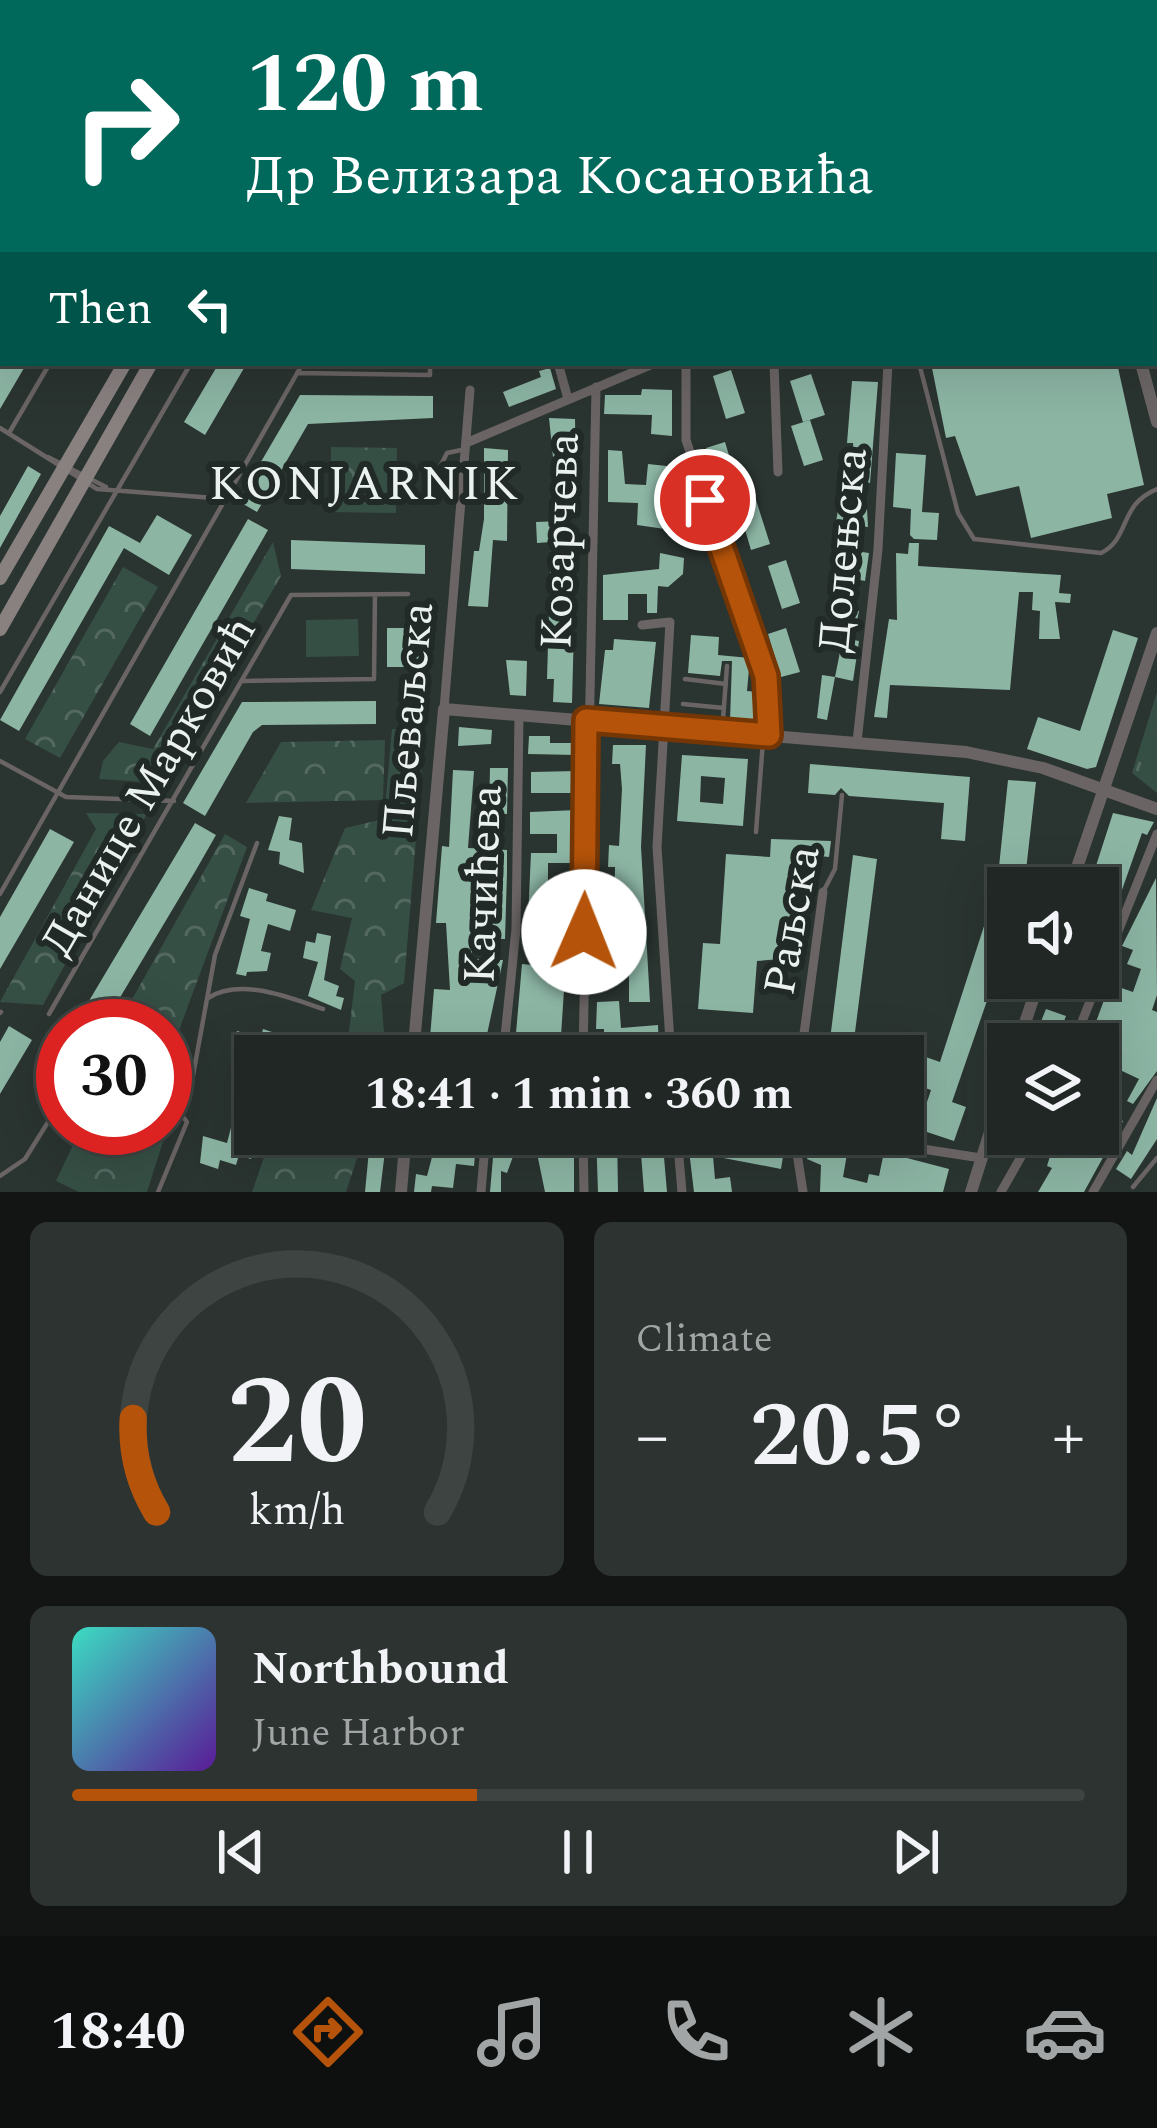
<!DOCTYPE html>
<meta charset="utf-8">
<style>
:root{--surface:#202724;--page:#2d3331;--text:#f1f3f6;--muted:#a2a5a6;--line:#3d4441;--accent:#b45309}
body{margin:0;font-family:Spectral,serif;background:var(--page);color:var(--text);height:100vh;display:flex;flex-direction:column;font-size:45px;white-space:nowrap}
*{box-sizing:border-box;margin:0}
p{font-size:39px;color:var(--muted)}
.icon{flex:none;width:66px;height:66px;fill:none;stroke:currentColor;stroke-width:2;stroke-linecap:round;stroke-linejoin:round}
.map{position:relative;height:1192px;overflow:hidden}
.side{display:flex;flex-direction:column;gap:30px;padding:30px;background:#121514;flex:1}
.side>*{flex:none}
.top-card{position:absolute;left:0px;top:0px;width:1158px;height:366px;box-shadow:0 12px 48px #0002,0 0 0 3px var(--line);background:#00695c;color:#fff;overflow:hidden}
.controls{position:absolute;left:987px;top:867px;display:grid;gap:24px}
.controls a{display:grid;place-items:center;width:132px;height:132px;border-radius:0px;background:var(--surface);box-shadow:0 12px 48px #0002,0 0 0 3px var(--line);font-size:60px}
.speed{position:absolute;left:36px;top:999px;display:flex;gap:24px;font-size:60px;font-weight:700;text-align:center}
.speed>*{display:grid;place-content:center;width:156px;height:156px;border-radius:50%;background:var(--surface);box-shadow:0 12px 48px #0002,0 0 0 3px var(--line);line-height:1}
.speed .limit{border:18px solid #d22;background:#fff;color:#111}
.pin{position:absolute;display:grid;place-items:center;width:102px;height:102px;color:#fff;margin:-51px;border:6px solid #fff;border-radius:50%;box-shadow:0 3px 12px #0007}
.me{position:absolute;width:132px;margin:-66px;rotate:1deg;stroke-linejoin:round;filter:drop-shadow(0 0 9px #0008)}
.turn{display:flex;align-items:center;gap:42px;height:252px;padding:0 48px;font-size:54px}
.turn .icon{width:156px;height:156px;stroke-width:2.5}
.turn b{display:block;font-size:84px;line-height:102px}
.then{display:flex;align-items:center;height:114px;padding:0 48px;background:#0003;gap:24px;font-size:45px}
.big{font-size:90px;font-weight:700;line-height:1.1}
.side .widget{flex:1;display:flex;flex-direction:column;justify-content:center;gap:18px;min-width:0;padding:0 42px;border-radius:18px;background:var(--page)}
.side .dial{align-items:center;gap:0}
.dial svg{height:312px;overflow:visible;fill:none;stroke:var(--line);stroke-width:7;stroke-linecap:round;text-anchor:middle}
.dial text{fill:var(--text);stroke:none}
.song{display:flex;align-items:center;gap:36px}
.cover{width:144px;height:144px;border-radius:18px;background:linear-gradient(135deg,hsl(170 70% 55%),hsl(270 70% 35%))}
.played{height:12px;border-radius:6px;background:linear-gradient(90deg,var(--accent) 40%,var(--line) 40%)}
.keys{display:flex;justify-content:space-around;direction:ltr}
.heat{display:flex;justify-content:space-between;align-items:center;font-size:66px;direction:ltr}
.side .tiles{flex:1;display:grid;gap:30px;grid-template-columns:1fr 1fr}
.widget:last-child{grid-column:span 2}
.trip{position:absolute;left:234px;top:1035px;width:690px;height:120px;border-radius:0px;background:var(--surface);box-shadow:0 12px 48px #0002,0 0 0 3px var(--line);font-weight:700;line-height:120px;text-align:center}
.menu{display:flex;height:192px;justify-content:space-around;align-items:center;background:#0d100e;color:var(--muted)}
.menu .icon{width:84px;height:84px}
.menu .on{color:var(--accent)}
.menu b{font-size:54px;color:var(--text)}
.map>svg:first-child{display:block}
</style>
<div class="map">
<svg width="1157" height="1192" viewBox="0 0 1157 1192">
<defs>
<pattern id="grass-tufts" width="24" height="20" patternUnits="userSpaceOnUse" patternTransform="scale(3)"><rect width="24" height="20" fill="#364f45"/><path d="M3 7l-1-3M5 7V3M7 7l1-3M15 17l-1-3M17 17v-4M19 17l1-3" fill="none" stroke="#536960"/></pattern>
<pattern id="forest-crowns" width="20" height="18" patternUnits="userSpaceOnUse" patternTransform="scale(3)"><rect width="20" height="18" fill="#364f45"/><path d="M2 6a3 3 0 1 1 6 0M12 15a3 3 0 1 1 6 0" fill="none" stroke="#536960"/></pattern>
</defs>
<rect width="100%" height="100%" fill="#2a3430"/>
<path fill="url(#grass-tufts)" d="M 1157,692 L 1157,793 L 1132,773 Z"/>
<path fill="url(#forest-crowns)" d="M 331,447 L 397,448 L 396,513 L 330,512 Z
M 273,542 L 281,576 L 160,783 L 99,779 L 103,761 L 119,742 L 153,749 Z
M 123,567 L 158,587 L 60,758 L 25,739 Z
M 392,729 L 425,730 L 404,983 L 381,995 L 386,1056 L 346,1056 L 355,981 L 340,969 L 352,918 L 311,910 L 345,828 L 384,819 Z
M 385,740 L 383,800 L 246,803 L 281,742 Z
M 86,813 L 147,814 L 43,1005 L 0,1002 L 96,829 Z
M 225,834 L 247,847 L 165,1068 L 165,1026 L 117,1026 Z
M 165,1110 L 173,1110 L 147,1192 L 79,1192 L 56,1181 L 81,1128 L 165,1128 Z
M 272,1134 L 365,1134 L 346,1192 L 252,1192 Z"/>
<path fill="#364f45" d="M 358,619 L 359,656 L 306,657 L 306,620 Z
M 699,1039 L 778,1044 L 777,1056 L 698,1056 Z"/>
<path fill="#8cb5a4" fill-rule="evenodd" d="M 0,363 L 27,363 L 0,409 Z
M 219,363 L 247,363 L 205,435 L 184,422 Z
M 931,363 L 1117,363 L 1144,485 L 1107,494 L 1112,518 L 1031,538 L 1019,486 L 976,496 L 955,436 L 946,438 Z
M 550,368 L 556,389 L 509,407 L 503,392 L 541,377 L 539,371 Z
M 731,370 L 745,413 L 726,419 L 713,376 Z
M 811,374 L 825,415 L 803,422 L 790,381 Z
M 852,381 L 878,382 L 870,483 L 856,482 L 853,443 L 847,443 Z
M 642,389 L 672,390 L 672,436 L 651,434 L 652,415 L 604,414 L 605,395 L 641,395 Z
M 300,395 L 433,396 L 433,418 L 308,424 L 257,512 L 238,501 Z
M 549,418 L 575,419 L 576,468 L 554,467 Z
M 810,420 L 823,460 L 804,466 L 791,426 Z
M 725,442 L 738,485 L 720,491 L 706,448 Z
M 484,448 L 508,450 L 507,541 L 493,540 L 488,607 L 468,606 L 474,551 L 479,551 L 484,519 Z
M 608,450 L 622,451 L 625,484 L 646,485 L 648,464 L 676,467 L 674,484 L 690,486 L 689,498 L 681,497 L 679,531 L 637,525 L 638,503 L 608,502 Z
M 896,453 L 926,455 L 922,512 L 939,513 L 937,540 L 914,539 L 910,535 L 911,509 L 893,507 Z
M 28,466 L 41,474 L 0,548 L 0,516 Z
M 756,500 L 770,544 L 751,550 L 738,506 Z
M 839,504 L 867,509 L 868,527 L 836,522 Z
M 157,515 L 192,535 L 169,575 L 124,548 L 19,731 L 0,720 L 109,526 L 140,543 Z
M 248,519 L 268,530 L 150,736 L 130,724 Z
M 561,521 L 561,550 L 576,551 L 572,703 L 553,702 L 554,679 L 547,679 L 551,542 L 537,543 L 536,522 Z
M 291,540 L 425,545 L 425,574 L 291,569 Z
M 843,543 L 862,543 L 862,552 L 869,553 L 865,581 L 835,575 Z
M 909,543 L 919,543 L 918,566 L 1061,575 L 1059,593 L 1071,594 L 1070,603 L 1055,602 L 1060,639 L 1039,639 L 1040,611 L 1032,610 L 1033,592 L 1019,592 L 1010,690 L 890,685 L 887,718 L 874,717 L 889,619 L 897,620 L 896,553 L 908,554 Z
M 660,553 L 684,558 L 683,574 L 668,587 L 658,586 L 657,613 L 647,613 L 647,594 L 628,594 L 628,620 L 603,620 L 603,575 L 659,569 Z
M 786,560 L 800,603 L 782,609 L 768,566 Z
M 838,606 L 859,611 L 857,621 L 848,619 L 843,638 L 859,641 L 853,681 L 835,677 L 840,652 L 829,649 Z
M 387,628 L 422,628 L 422,667 L 387,667 Z
M 786,628 L 800,672 L 781,677 L 768,634 Z
M 1113,630 L 1138,638 L 1096,767 L 1087,769 L 1027,749 L 1038,717 L 1080,731 Z
M 691,635 L 719,637 L 718,655 L 750,658 L 747,691 L 758,692 L 756,721 L 730,721 L 732,661 L 722,661 L 720,676 L 688,673 Z
M 614,639 L 656,642 L 649,708 L 599,704 L 605,650 L 613,650 Z
M 506,660 L 527,661 L 526,696 L 510,695 Z
M 822,675 L 835,677 L 827,720 L 817,718 Z
M 376,701 L 376,724 L 262,725 L 253,732 L 205,816 L 183,803 L 242,702 Z
M 459,727 L 492,730 L 491,744 L 458,746 Z
M 529,736 L 550,736 L 550,743 L 576,743 L 577,755 L 528,754 Z
M 613,745 L 646,745 L 641,847 L 650,1002 L 629,1002 L 629,947 L 594,945 L 594,929 L 609,928 L 609,911 L 614,912 L 615,867 L 608,867 L 609,845 L 619,846 L 622,789 L 620,764 L 612,764 Z
M 682,755 L 748,759 L 743,826 L 677,821 ZM 701,776 L 725,778 L 723,804 L 700,802 Z
M 810,764 L 970,777 L 965,841 L 941,839 L 944,803 L 849,796 L 841,788 L 835,795 L 808,793 Z
M 490,768 L 508,768 L 507,814 L 489,814 Z
M 453,770 L 474,771 L 468,848 L 507,850 L 507,872 L 505,939 L 472,938 L 472,959 L 503,960 L 486,1039 L 449,1035 L 448,1052 L 429,1050 L 434,989 L 450,990 L 446,923 L 436,923 L 442,846 L 449,847 Z
M 577,771 L 579,793 L 531,793 L 531,772 Z
M 1008,780 L 1036,782 L 1024,888 L 1008,888 L 1008,940 L 952,1102 L 966,1107 L 954,1141 L 918,1129 L 931,1090 L 910,1083 L 920,1055 L 940,1062 L 997,886 Z
M 577,810 L 576,863 L 548,863 L 548,883 L 574,884 L 573,914 L 547,914 L 546,945 L 572,945 L 575,991 L 564,990 L 561,1036 L 571,1037 L 570,1056 L 514,1056 L 522,964 L 532,965 L 532,941 L 527,941 L 531,853 L 557,853 L 557,834 L 530,834 L 530,812 Z
M 1113,813 L 1154,822 L 1147,835 L 1142,833 L 1103,944 L 1098,942 L 1098,888 L 1093,888 L 1098,873 L 1094,872 Z
M 279,816 L 292,818 L 289,840 L 302,843 L 304,873 L 279,864 L 280,852 L 268,850 Z
M 195,823 L 216,835 L 196,870 L 103,1026 L 74,1026 Z
M 50,829 L 74,842 L 0,969 L 0,917 Z
M 771,839 L 831,841 L 829,857 L 801,854 L 793,958 L 757,961 L 753,1013 L 698,1009 L 703,943 L 720,944 L 726,854 L 770,857 Z
M 853,855 L 877,859 L 852,1056 L 828,1056 Z
M 1156,878 L 1157,995 L 1152,1010 L 1157,1012 L 1157,1071 L 1133,1104 L 1127,1101 L 1139,1079 L 1120,1070 L 1110,1094 L 1098,1089 L 1098,1041 L 1090,1038 L 1110,984 L 1133,992 L 1141,969 L 1127,964 L 1133,950 L 1122,946 Z
M 249,888 L 268,894 L 266,901 L 296,910 L 290,931 L 268,924 L 261,951 L 271,953 L 267,971 L 247,972 L 246,976 L 236,974 L 250,919 L 240,916 Z
M 317,933 L 331,936 L 324,980 L 339,986 L 336,996 L 344,998 L 341,1010 L 308,996 L 318,962 L 303,958 L 306,941 L 315,943 Z
M 619,1001 L 621,1028 L 658,1025 L 659,1056 L 613,1052 L 612,1040 L 604,1041 L 604,1029 L 596,1029 L 597,1002 Z
M 1046,1009 L 1066,1016 L 1055,1044 L 1032,1044 Z
M 9,1026 L 32,1040 L 0,1094 L 0,1042 Z
M 263,1029 L 281,1035 L 278,1052 L 271,1050 L 270,1056 L 256,1056 L 258,1048 L 234,1041 L 237,1031 L 261,1038 Z
M 1157,1098 L 1157,1139 L 1131,1179 L 1116,1169 L 1127,1151 L 1132,1155 Z
M 1105,1111 L 1123,1121 L 1084,1192 L 1038,1192 L 1052,1168 L 1047,1166 L 1051,1153 L 1055,1155 L 1066,1134 L 1088,1145 Z
M 233,1120 L 253,1125 L 246,1148 L 253,1150 L 251,1159 L 239,1155 L 236,1165 L 220,1160 L 218,1169 L 200,1163 L 203,1136 L 227,1143 Z
M 425,1134 L 477,1134 L 474,1166 L 456,1164 L 453,1188 L 432,1186 L 431,1192 L 414,1192 L 416,1174 L 427,1176 L 432,1157 L 421,1149 Z
M 495,1134 L 519,1140 L 507,1173 L 501,1171 L 501,1192 L 490,1192 Z
M 533,1134 L 567,1134 L 567,1154 L 574,1154 L 574,1192 L 545,1192 Z
M 596,1134 L 617,1134 L 618,1192 L 598,1192 Z
M 651,1134 L 662,1134 L 667,1192 L 644,1192 L 641,1154 L 652,1153 Z
M 687,1134 L 743,1134 L 785,1144 L 781,1169 L 713,1156 L 715,1179 L 730,1177 L 732,1192 L 694,1192 Z
M 815,1139 L 847,1154 L 843,1177 L 867,1183 L 869,1174 L 879,1176 L 884,1152 L 949,1169 L 943,1192 L 820,1192 L 821,1165 L 807,1159 Z
M 369,1150 L 385,1151 L 380,1192 L 365,1192 Z"/>
<g fill="none" stroke-linecap="round" stroke-linejoin="round">
<path stroke="#6a6564" stroke-width="4.5" d="M 823,0 L 823,3
M 852,0 L 853,3
M 1139,0 L 1140,3
M 202,3 L 203,0
M 397,3 L 400,0
M 488,3 L 488,0
M 615,3 L 616,0
M 750,3 L 750,0
M 1100,3 L 1112,0
M 1155,18 L 1157,17
M 1155,155 L 1157,155
M 1155,247 L 1157,255
M 919,363 L 958,513 L 974,539 L 1101,553 C 1131,538 1118,505 1157,489
M 297,373 L 430,375 L 430,363
M 0,428 L 97,489 L 227,499
M 9,433 L 50,363
M 48,457 L 106,487
M 459,492 L 441,465 L 447,453 L 466,449
M 685,679 L 726,684
M 243,681 L 374,679 L 375,594
M 0,692 L 191,363
M 683,704 L 724,708
M 722,732 L 727,666
M 0,761 L 66,797 L 174,801
M 756,832 L 763,741
M 823,892 L 835,869 L 842,795
M 0,894 L 303,363
M 208,998 C 241,977 290,998 323,1009
M 0,1013 L 1,1012
M 49,1014 L 291,595 L 408,594
M 165,1104 L 181,1102 L 190,1092 L 215,955 L 257,843
M 0,1176 L 25,1159 L 63,1098
M 1133,1187 L 1157,1158
M 158,1192 L 187,1122 L 174,1105"/>
<path stroke="#6a6564" stroke-width="9" d="M 51,3 L 53,0
M 0,94 L 3,89
M 1155,170 L 1157,169
M 558,363 L 568,399
M 686,363 L 686,440 L 766,676 L 769,735
M 774,363 L 778,472
M 466,443 L 655,363
M 642,625 L 670,622 L 657,847 L 671,1056
M 444,709 L 470,390
M 857,742 L 878,549 L 888,363
M 1073,1044 L 1157,834
M 503,1056 L 516,929 L 519,715
M 583,1056 L 596,387
M 801,1056 L 823,892
M 583,1134 L 584,1192
M 677,1134 L 682,1192
M 794,1134 L 803,1192
M 825,1134 L 981,1158
M 481,1192 L 486,1134
M 1001,1192 L 1034,1134
M 1093,1192 L 1157,1080"/>
<path stroke="#6a6564" stroke-width="12" d="M 1053,0 L 1054,3
M 1141,363 L 1157,422
M 1070,888 L 1157,633
M 1018,1044 L 1040,978
M 413,1056 L 444,709 L 966,752 L 1043,768 L 1157,809
M 401,1192 L 406,1134
M 971,1192 L 1008,1075"/>
<path stroke="#898180" stroke-width="14" d="M 332,3 L 334,0
M 358,3 L 360,0
M 0,578 L 125,363
M 0,629 L 151,363"/>
</g>
<g fill="none" stroke-linecap="round" stroke-linejoin="round">
<defs>
<path id="route" d="M 584,932 L 586,720 L 769,735 L 766,676 L 705,500"/>
</defs>
<use href="#route" stroke="#753606" stroke-width="30"/>
<use href="#route" stroke="#b45309" stroke-width="21"/>
</g>
<g text-anchor="middle" stroke-width="12" stroke-linejoin="round" paint-order="stroke">
<g font-size="45" fill="#ebf1ee" stroke="#212a26">
<text transform="translate(558 541) rotate(-88)" y="16">Козарчева</text>
<text transform="translate(841 550) rotate(-85)" y="16">Долењска</text>
<text transform="translate(406 720) rotate(-85)" y="16">Пљеваљска</text>
<text transform="translate(147 785) rotate(-60)" y="16">Данице Марковић</text>
<text transform="translate(481 884) rotate(-88)" y="16">Качићева</text>
<text transform="translate(790 920) rotate(-80)" y="16">Раљска</text>
</g>
<g font-size="48" letter-spacing="3" fill="#ebf1ee" stroke="#212a26">
<text x="365" y="499">KONJARNIK</text>
</g>
</g>
</svg>
<div class="controls">
<a><svg class="icon" aria-label="sound" viewBox="0 0 24 24"><path d="M4 9h4l5-4v14l-5-4H4zM17 9q2 3 0 6"/></svg></a>
<a><svg class="icon" aria-label="layers" viewBox="0 0 24 24"><path d="M12 4l9 5-9 5-9-5zM3 14l9 5 9-5"/></svg></a>
</div>
<div class="speed"><div class="limit">30</div></div>
<div class="pin" style="left:705px;top:500px;background:#d93025"><svg class="icon" aria-label="arrive" viewBox="0 0 24 24"><path d="M6 21V4h12l-3 4 3 4H6"/></svg></div>
<svg class="me" style="left:584px;top:932px" viewBox="-20 -20 40 40"><circle r="19" fill="#fff"/><path d="M0-13L10 11 0 6-10 11z" fill="#b45309"/></svg>
<div class="trip">18:41 · 1 min · 360 m</div>
<div class="top-card">
<div class="turn"><svg class="icon" aria-label="right" viewBox="0 0 24 24"><path d="M7 20v-9h11M14 6l5 5-5 5"/></svg><div><b>120 m</b>Др Велизара Косановића</div></div>
<div class="then">Then<svg class="icon" aria-label="left" viewBox="0 0 24 24"><path d="M17 20v-9H6M10 6l-5 5 5 5"/></svg></div>
</div>
</div>
<section class="side">
<div class="tiles">
<div class="widget dial"><svg viewBox="0 0 100 80">
<path d="M14 69A42 42 0 1 1 86 69"/>
<path d="M14 69A42 42 0 0 1 8 45" stroke="#b45309"/>
<text x="50" y="56" font-size="32" font-weight="700">20</text>
<text x="50" y="72" font-size="11">km/h</text>
</svg></div>
<div class="widget"><p>Climate</p>
<div class="heat"><a>−</a><b class="big">20.5°</b><a>+</a></div>
</div>
<div class="widget">
<div class="song"><i class="cover"></i><div><b>Northbound</b><p>June Harbor</p></div></div>
<div class="played"></div>
<div class="keys"><svg class="icon" aria-label="previous" viewBox="0 0 24 24"><path d="M18 5L8 12l10 7zM5 5v14"/></svg><svg class="icon" aria-label="pause" viewBox="0 0 24 24"><path d="M8 5v14M16 5v14"/></svg><svg class="icon" aria-label="next" viewBox="0 0 24 24"><path d="M6 5l10 7-10 7zM19 5v14"/></svg></div>
</div>
</div>
</section>
<nav class="menu">
<b>18:40</b>
<svg class="icon on" aria-label="directions" viewBox="0 0 24 24"><path d="M12 3l9 9-9 9-9-9zM9 14v-3h6M13 9l2 2-2 2"/></svg>
<svg class="icon" aria-label="music" viewBox="0 0 24 24"><path d="M9 18V5l10-2v13"/><circle cx="6" cy="18" r="3"/><circle cx="16" cy="16" r="3"/></svg>
<svg class="icon" aria-label="phone" viewBox="0 0 24 24"><path d="M5 4h4l2 5-3 2q2 4 5 5l2-3 5 2v4C11 20 4 13 5 4z"/></svg>
<svg class="icon" aria-label="climate" viewBox="0 0 24 24"><path d="M12 3v18M4 7l16 10M4 17L20 7"/></svg>
<svg class="icon" aria-label="car" viewBox="0 0 24 24"><path d="M5 17H2v-5l4-1 3-4h7l3 4 3 1v5h-3M9 17h6M6 11h13"/><circle cx="7" cy="17" r="2"/><circle cx="17" cy="17" r="2"/></svg>
</nav>
